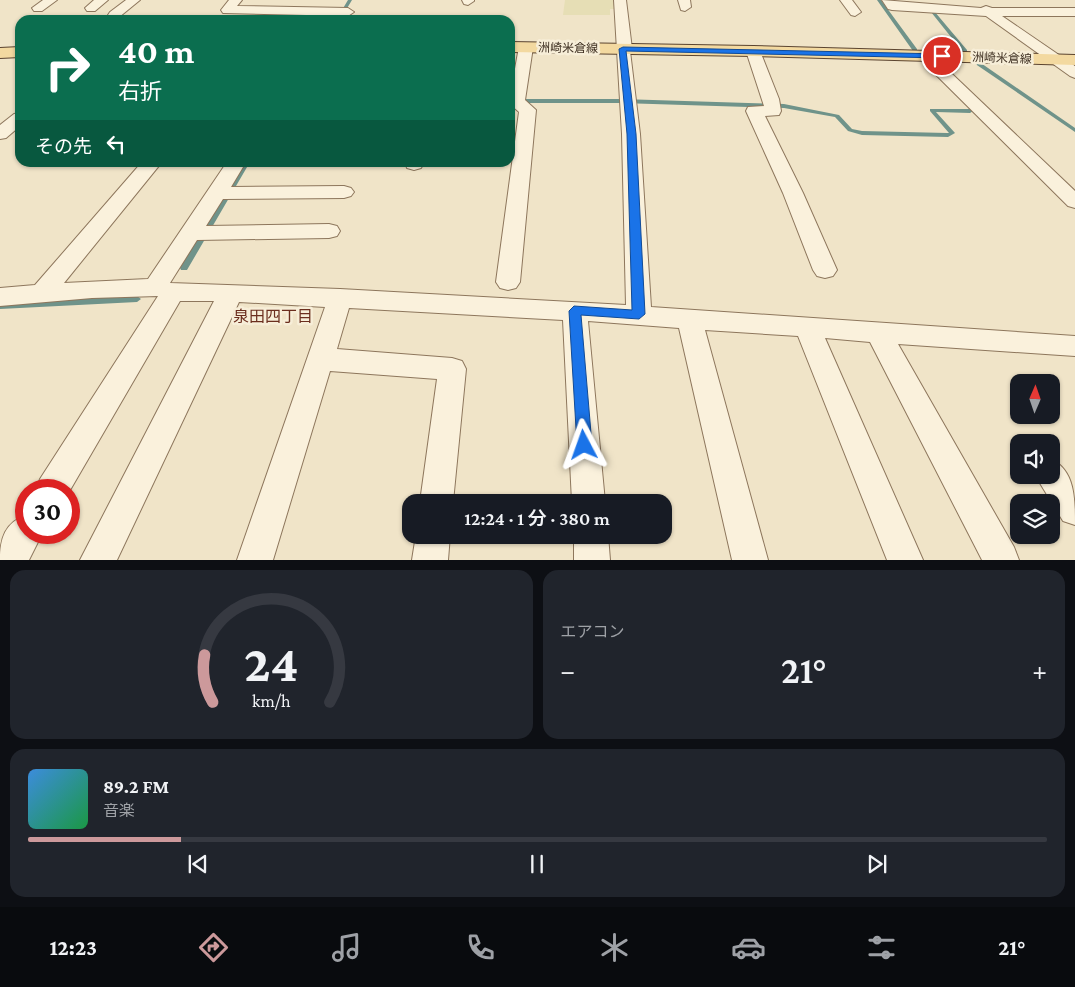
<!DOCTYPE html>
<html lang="ja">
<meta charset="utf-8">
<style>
:root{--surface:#171b24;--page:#20242c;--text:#f1f3f6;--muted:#9ea1a6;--line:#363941;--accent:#cc999b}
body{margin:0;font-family:"Crimson Pro","Noto Sans JP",serif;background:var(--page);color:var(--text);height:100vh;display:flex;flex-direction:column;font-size:19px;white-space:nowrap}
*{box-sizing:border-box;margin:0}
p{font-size:16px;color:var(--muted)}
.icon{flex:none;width:28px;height:28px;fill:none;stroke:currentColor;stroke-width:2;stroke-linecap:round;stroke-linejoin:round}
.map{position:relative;height:560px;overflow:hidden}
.drawer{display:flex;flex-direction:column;gap:10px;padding:10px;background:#0d0f14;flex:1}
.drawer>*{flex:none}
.top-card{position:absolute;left:15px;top:15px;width:500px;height:152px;border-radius:15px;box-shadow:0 1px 4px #0004;background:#0b6e4f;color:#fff;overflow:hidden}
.needle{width:32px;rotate:2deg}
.fabs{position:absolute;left:1010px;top:374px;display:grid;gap:10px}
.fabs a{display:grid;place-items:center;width:50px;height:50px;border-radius:10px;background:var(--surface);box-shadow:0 1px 4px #0004;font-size:25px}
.speed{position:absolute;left:15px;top:479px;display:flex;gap:10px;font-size:25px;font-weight:700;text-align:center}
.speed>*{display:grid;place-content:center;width:65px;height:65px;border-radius:50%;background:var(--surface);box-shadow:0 1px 4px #0004;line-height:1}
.speed .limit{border:8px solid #d22;background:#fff;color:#111}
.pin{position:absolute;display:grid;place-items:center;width:42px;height:42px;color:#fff;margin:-21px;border:2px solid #fff;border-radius:50%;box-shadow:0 1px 5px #0007}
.me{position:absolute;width:55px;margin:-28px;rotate:356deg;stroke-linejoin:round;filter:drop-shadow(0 0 4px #0008)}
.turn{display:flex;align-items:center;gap:18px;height:105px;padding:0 20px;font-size:22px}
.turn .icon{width:65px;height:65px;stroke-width:2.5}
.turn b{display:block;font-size:35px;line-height:42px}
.then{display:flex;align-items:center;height:48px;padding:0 20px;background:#0003;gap:10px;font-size:19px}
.big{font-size:38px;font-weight:600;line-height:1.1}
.drawer .widget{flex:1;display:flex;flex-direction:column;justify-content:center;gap:8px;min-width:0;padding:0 18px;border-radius:15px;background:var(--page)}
.drawer .dial{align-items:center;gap:0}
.dial svg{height:130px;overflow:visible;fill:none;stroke:var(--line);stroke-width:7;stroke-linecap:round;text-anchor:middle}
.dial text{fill:var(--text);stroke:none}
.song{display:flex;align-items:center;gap:15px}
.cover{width:60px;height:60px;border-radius:8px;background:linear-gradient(135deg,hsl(210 70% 55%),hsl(140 70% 35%))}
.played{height:5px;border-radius:2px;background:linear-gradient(90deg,var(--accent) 15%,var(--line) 15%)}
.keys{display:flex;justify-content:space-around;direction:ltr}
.heat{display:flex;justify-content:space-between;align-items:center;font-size:28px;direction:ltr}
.drawer .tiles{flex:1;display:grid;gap:10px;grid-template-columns:1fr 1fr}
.widget:last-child{grid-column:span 2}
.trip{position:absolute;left:402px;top:494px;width:270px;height:50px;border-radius:15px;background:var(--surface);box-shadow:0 1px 4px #0004;font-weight:600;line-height:50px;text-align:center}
.dock{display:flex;height:80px;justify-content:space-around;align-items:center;background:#090b0e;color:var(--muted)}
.dock .icon{width:35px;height:35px}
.dock .on{color:var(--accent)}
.dock b{font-size:22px;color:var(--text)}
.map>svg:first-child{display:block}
</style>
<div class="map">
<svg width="1075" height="560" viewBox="0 0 1075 560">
<rect width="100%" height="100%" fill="#f0e4c8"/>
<path fill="#e6deb5" d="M 565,0 L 618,0 L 619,9 L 610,9 L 610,15 L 563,15 Z"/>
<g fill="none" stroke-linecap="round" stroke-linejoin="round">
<path fill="#6f938a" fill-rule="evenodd" d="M 348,0 L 352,0 L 340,20 L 336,20 Z
M 877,0 L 881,0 L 917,49 L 917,51 L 913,51 Z
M 927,5 L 929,5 L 967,50 L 967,52 L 963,52 L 927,7 Z
M 971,59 L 975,59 L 1075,128 L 1075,132 L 971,61 Z
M 510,99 L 621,99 L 784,104 L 839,115 L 852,129 L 862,131 L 947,133 L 949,133 L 930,111 L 930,109 L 970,109 L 973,111 L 970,113 L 936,112 L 955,133 L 948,137 L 862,135 L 848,131 L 835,117 L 784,108 L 621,103 L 510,103 Z
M 244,162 L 250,162 L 187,270 L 181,270 L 180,268 Z
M 137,296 L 141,299 L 137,302 L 0,309 L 0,303 Z"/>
<defs>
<path id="minor" d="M 43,0 L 57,0 L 42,11 L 34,11 L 32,8 Z
M 94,0 L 108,0 L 95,11 L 87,11 L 85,8 Z
M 126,0 L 140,0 L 118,18 L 110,18 L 108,15 L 110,12 Z
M 229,0 L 242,0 L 237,6 L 348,8 L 354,12 L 348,16 L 223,13 L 221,10 Z
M 462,0 L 474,0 L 474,1 L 468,5 L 464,4 Z
M 614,0 L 626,0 L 632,49 L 630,51 L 640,134 L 651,307 L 1075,336 L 1075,356 L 898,344 L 1014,547 L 1019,560 L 982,560 L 870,342 L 825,338 L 923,560 L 887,560 L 798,336 L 705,330 L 768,560 L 732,560 L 679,328 L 588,321 L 605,502 L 572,502 L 563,320 L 349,308 L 337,349 L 452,358 L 462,361 L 466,369 L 453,502 L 420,502 L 437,379 L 330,371 L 273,560 L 237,560 L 325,307 L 239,302 L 117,560 L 80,560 L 214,301 L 180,301 L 69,492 L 69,490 L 36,490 L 40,479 L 158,296 L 92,298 L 0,306 L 0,288 L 35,285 L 142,162 L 162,162 L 64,283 L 148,279 L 227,162 L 246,162 L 231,187 L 344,186 L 351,188 L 354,192 L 351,196 L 344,198 L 223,199 L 206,226 L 329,224 L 337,226 L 340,231 L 337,236 L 329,238 L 197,240 L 170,283 L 340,289 L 626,305 L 622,134 Z
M 678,0 L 690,0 L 691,7 L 685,11 L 681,10 Z
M 840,0 L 852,0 L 861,12 L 855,16 L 851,15 Z
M 882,0 L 981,8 L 986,6 L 992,8 L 1075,8 L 1075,16 L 1002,16 L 1075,66 L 1075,78 L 1070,76 L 986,16 L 892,10 L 888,9 Z
M 526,43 L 533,47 L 525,100 L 536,110 L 520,282 L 516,288 L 508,290 L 500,288 L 496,282 L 519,112 L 510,104 L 510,96 L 519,47 Z
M 753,47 L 758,48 L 760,51 L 779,99 L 781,111 L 779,115 L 765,116 L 803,193 L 837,270 L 833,276 L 825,278 L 817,276 L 813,270 L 783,193 L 746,111 L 748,107 L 764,106 L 746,51 L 748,48 Z
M 924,51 L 929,52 L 1075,191 L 1075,208 L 1068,206 L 919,58 L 917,55 L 919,52 Z
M 20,113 L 20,126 L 6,138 L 0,139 L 0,125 L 14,114 Z
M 405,162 L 424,162 L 421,168 L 414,170 L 407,168 Z
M 1051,459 C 1075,471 1075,498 1075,525 L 1063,521 L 1035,475 L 1051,475 Z
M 26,515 L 26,532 L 43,532 L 29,560 L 0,560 C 0,538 5,523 26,515 Z
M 416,535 L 450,535 L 448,560 L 412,560 Z
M 574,535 L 608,535 L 610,560 L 574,560 Z"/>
<path id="major" d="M 510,42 L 753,46 L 1075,55 L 1075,65 L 753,56 L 510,52 Z
M 20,47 L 20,57 L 0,58 L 0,48 Z"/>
</defs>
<use href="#minor" stroke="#8d765c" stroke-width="2"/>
<use href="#major" stroke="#5b4430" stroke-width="2"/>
<use href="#minor" fill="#faf1dc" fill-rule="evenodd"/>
<use href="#major" fill="#f3d9a0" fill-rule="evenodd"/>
</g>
<path fill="#1a73e8" stroke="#114b97" d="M 623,47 L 942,54 L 946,56 L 942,58 L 626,51 L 636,134 L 645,314 L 639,319 L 581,315 L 592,445 L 589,450 L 584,451 L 579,450 L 577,445 L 569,311 L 574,306 L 632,310 L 627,134 L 619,49 Z"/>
<g text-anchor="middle" stroke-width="5" stroke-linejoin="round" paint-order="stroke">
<g font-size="12" fill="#3d2e20" stroke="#f7eed8">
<text transform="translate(568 48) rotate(1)" y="4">洲崎米倉線</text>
<text transform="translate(1002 58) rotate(2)" y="4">洲崎米倉線</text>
</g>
<g font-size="16" fill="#6b2e1e" stroke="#f7eed8">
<text x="273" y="322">泉田四丁目</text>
</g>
</g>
</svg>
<div class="fabs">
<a><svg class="needle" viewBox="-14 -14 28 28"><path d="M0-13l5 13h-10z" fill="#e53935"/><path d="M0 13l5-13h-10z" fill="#9ea1a6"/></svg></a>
<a><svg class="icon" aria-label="sound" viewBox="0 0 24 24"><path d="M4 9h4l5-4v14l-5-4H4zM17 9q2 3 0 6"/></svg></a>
<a><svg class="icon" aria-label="layers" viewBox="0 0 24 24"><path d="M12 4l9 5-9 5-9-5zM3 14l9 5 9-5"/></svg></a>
</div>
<div class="speed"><div class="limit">30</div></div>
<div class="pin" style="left:942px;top:56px;background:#d93025"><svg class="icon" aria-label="arrive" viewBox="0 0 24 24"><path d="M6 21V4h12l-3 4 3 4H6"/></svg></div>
<svg class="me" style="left:584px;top:445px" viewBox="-20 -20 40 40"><path d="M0-17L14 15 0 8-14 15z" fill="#1a73e8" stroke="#fff" stroke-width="4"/></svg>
<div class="trip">12:24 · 1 分 · 380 m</div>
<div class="top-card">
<div class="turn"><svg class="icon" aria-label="right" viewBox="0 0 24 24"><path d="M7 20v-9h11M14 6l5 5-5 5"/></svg><div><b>40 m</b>右折</div></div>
<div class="then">その先<svg class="icon" aria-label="left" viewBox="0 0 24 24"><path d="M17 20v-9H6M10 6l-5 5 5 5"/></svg></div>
</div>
</div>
<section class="drawer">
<div class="tiles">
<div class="widget dial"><svg viewBox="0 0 100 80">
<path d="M14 69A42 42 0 1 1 86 69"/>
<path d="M14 69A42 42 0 0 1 9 40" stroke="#cc999b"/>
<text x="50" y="56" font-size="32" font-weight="700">24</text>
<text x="50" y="72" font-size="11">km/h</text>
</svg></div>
<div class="widget"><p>エアコン</p>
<div class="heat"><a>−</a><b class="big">21°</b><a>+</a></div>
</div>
<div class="widget">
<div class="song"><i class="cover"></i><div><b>89.2 FM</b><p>音楽</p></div></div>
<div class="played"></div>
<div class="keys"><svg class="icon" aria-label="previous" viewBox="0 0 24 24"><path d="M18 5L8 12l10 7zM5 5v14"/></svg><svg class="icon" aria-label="pause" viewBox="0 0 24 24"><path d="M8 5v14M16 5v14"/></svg><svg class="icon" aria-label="next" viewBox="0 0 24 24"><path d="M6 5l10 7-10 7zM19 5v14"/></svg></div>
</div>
</div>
</section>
<nav class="dock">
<b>12:23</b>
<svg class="icon on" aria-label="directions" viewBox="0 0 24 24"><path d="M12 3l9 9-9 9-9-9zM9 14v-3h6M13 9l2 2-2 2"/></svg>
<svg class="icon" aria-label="music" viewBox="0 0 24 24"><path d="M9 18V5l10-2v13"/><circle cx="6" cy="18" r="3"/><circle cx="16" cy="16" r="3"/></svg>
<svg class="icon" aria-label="phone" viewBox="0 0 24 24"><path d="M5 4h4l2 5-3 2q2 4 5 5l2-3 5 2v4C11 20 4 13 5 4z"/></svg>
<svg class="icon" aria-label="climate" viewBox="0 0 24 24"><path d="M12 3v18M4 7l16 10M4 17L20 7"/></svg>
<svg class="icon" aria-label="car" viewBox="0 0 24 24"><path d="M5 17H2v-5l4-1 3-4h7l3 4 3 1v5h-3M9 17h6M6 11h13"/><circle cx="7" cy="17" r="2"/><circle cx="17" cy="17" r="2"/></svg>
<svg class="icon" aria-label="filters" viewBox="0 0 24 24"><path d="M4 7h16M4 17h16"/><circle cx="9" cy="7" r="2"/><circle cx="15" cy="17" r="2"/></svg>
<b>21°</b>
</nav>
